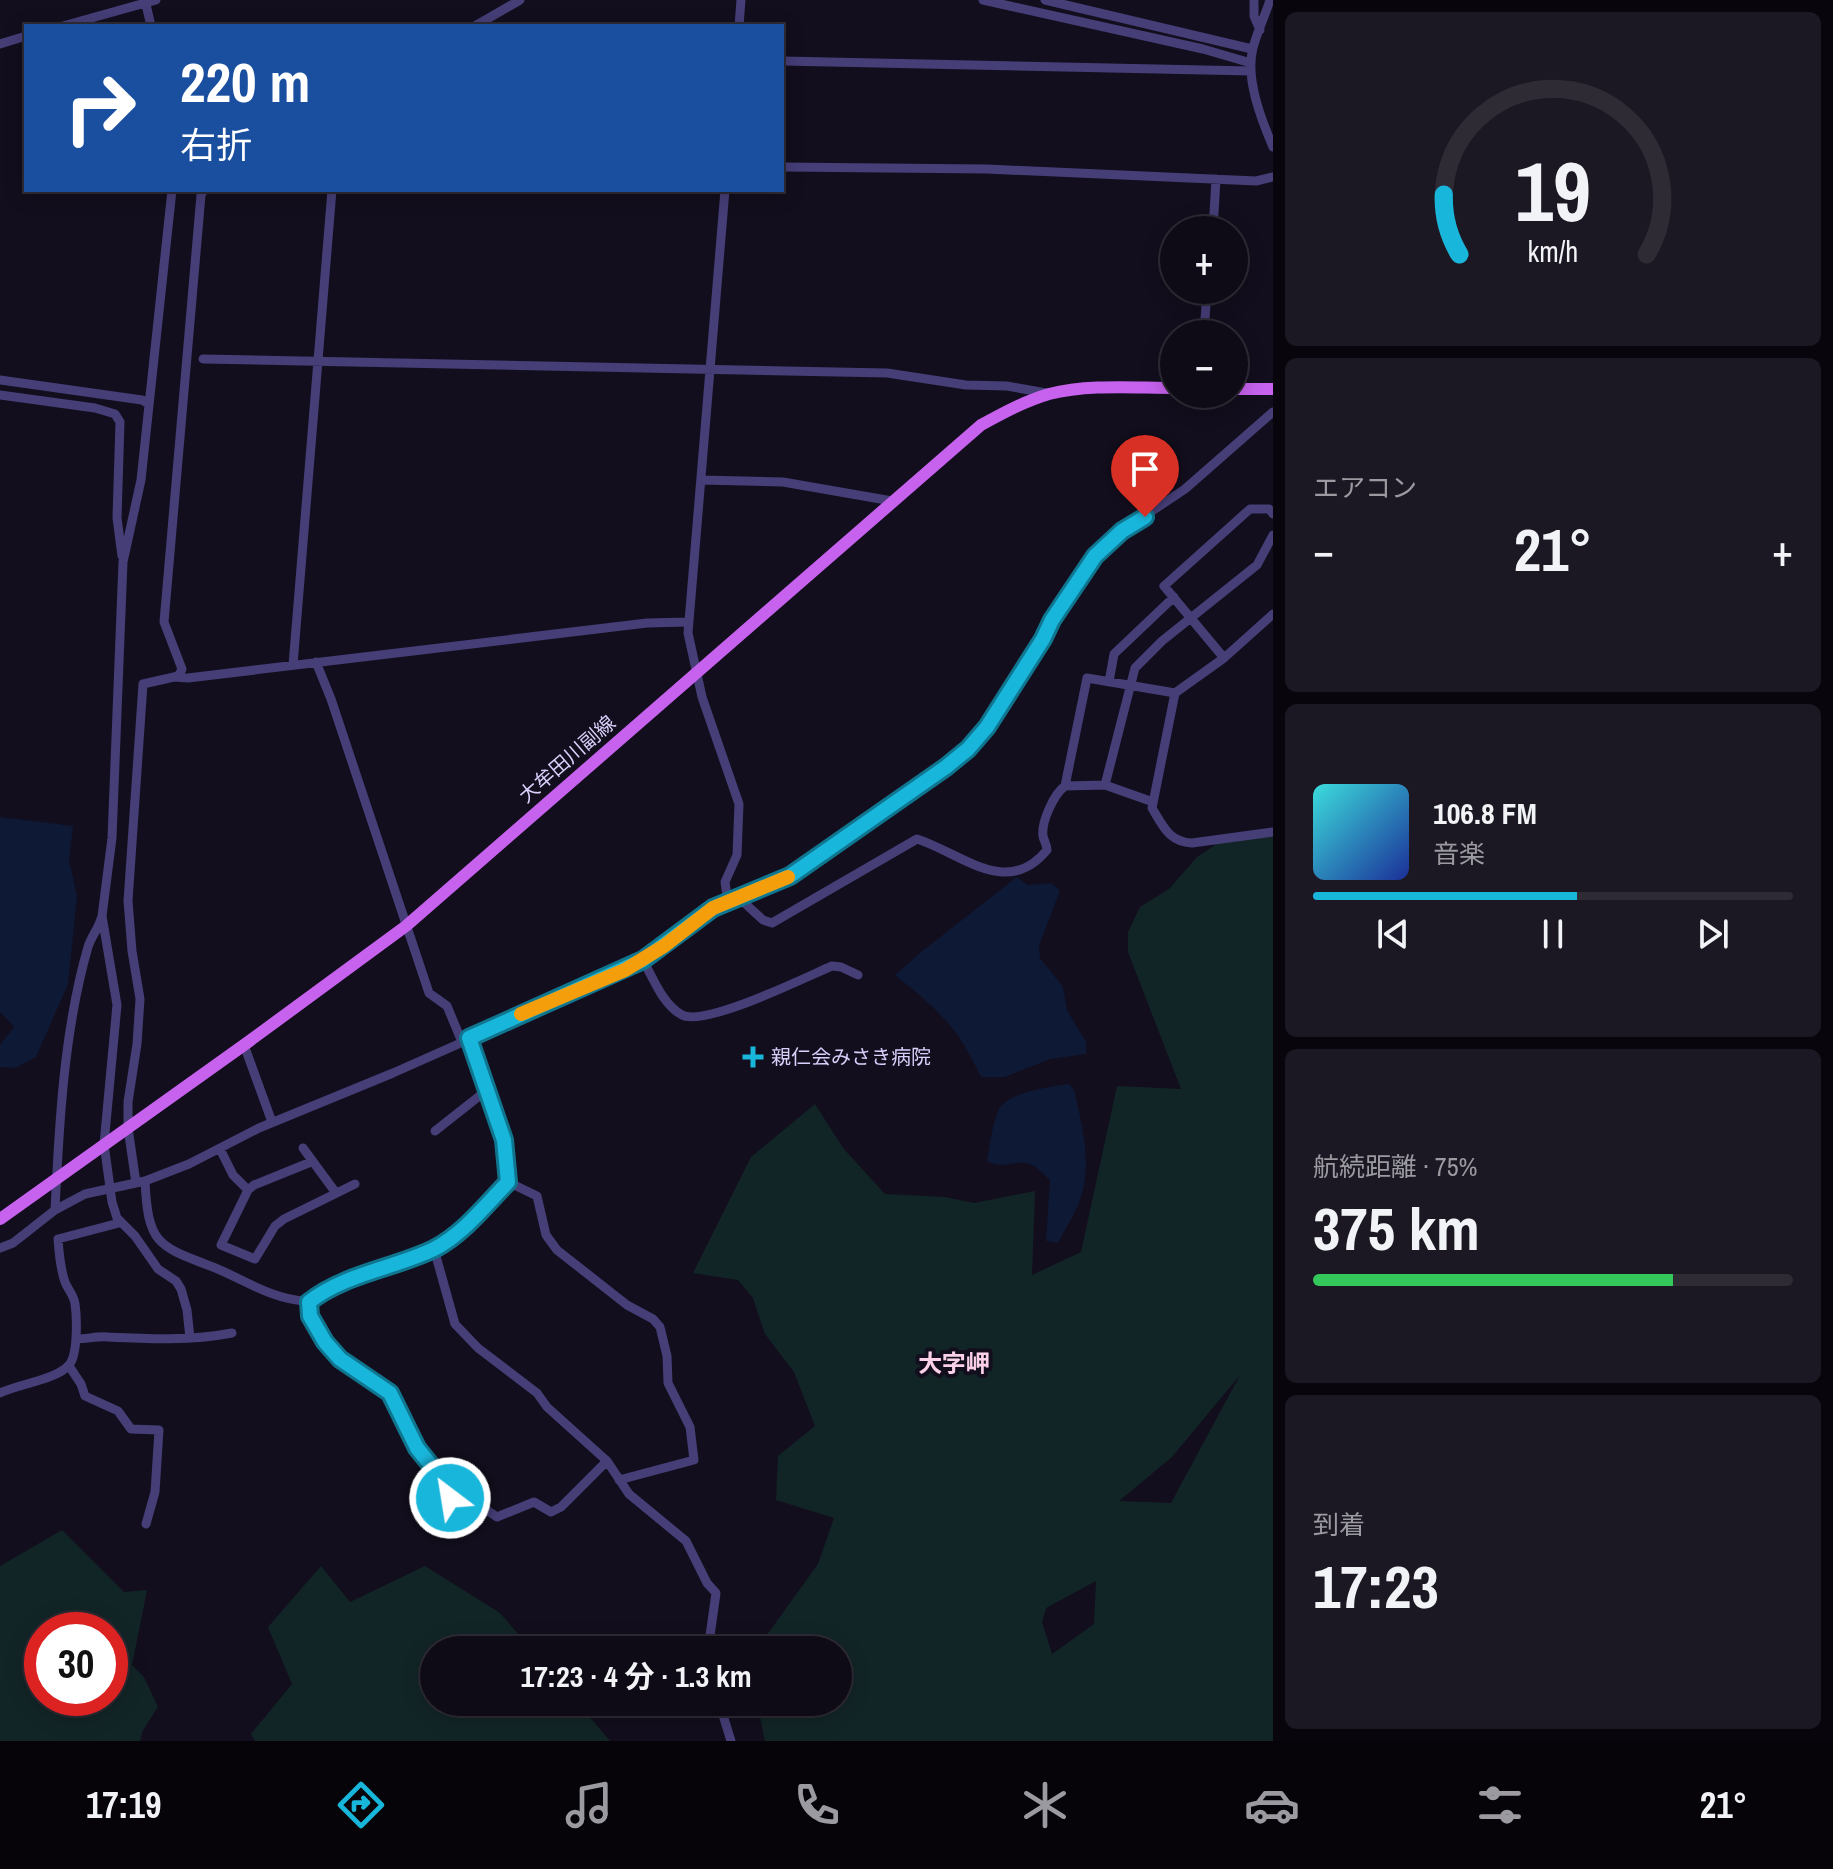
<!DOCTYPE html>
<html lang="ja">
<meta charset="utf-8">
<style>
:root{--surface:#0e0a16;--page:#1c1823;--text:#f1f3f6;--muted:#9b9aa1;--line:#2e2b35;--accent:#19b6dc}
body{margin:0;font-family:"Archivo Narrow","Noto Sans JP",sans-serif;background:var(--page);color:var(--text);height:100vh;display:flex;flex-direction:column;font-size:30px;white-space:nowrap}
*{box-sizing:border-box;margin:0}
p{font-size:26px;color:var(--muted)}
.icon{flex:none;width:44px;height:44px;fill:none;stroke:currentColor;stroke-width:2;stroke-linecap:round;stroke-linejoin:round}
.map{position:relative;flex:1;overflow:hidden}
.sheet{display:flex;flex-direction:column;gap:12px;padding:12px;background:#08060c;width:560px}
.sheet>*{flex:none}
.banner{position:absolute;left:24px;top:24px;width:760px;height:168px;border-radius:0px;box-shadow:0 4px 20px #0003,0 0 0 2px var(--line);background:#1a4fa0;color:#fff;overflow:hidden}
.fabs{position:absolute;left:1160px;top:216px;display:grid;gap:16px}
.fabs a{display:grid;place-items:center;width:88px;height:88px;border-radius:50%;background:var(--surface);box-shadow:0 4px 20px #0003,0 0 0 2px var(--line);font-size:40px}
.speed{position:absolute;left:24px;top:1612px;display:flex;gap:16px;font-size:40px;font-weight:700;text-align:center}
.speed>*{display:grid;place-content:center;width:104px;height:104px;border-radius:50%;background:var(--surface);box-shadow:0 4px 20px #0003,0 0 0 2px var(--line);line-height:1}
.speed .limit{border:12px solid #d22;background:#fff;color:#111}
.pin{position:absolute;display:grid;place-items:center;width:68px;height:68px;color:#fff;margin:-82px -34px;border-radius:50% 50% 50% 0;rotate:-45deg;box-shadow:0 0 8px #0007}
.pin .icon{rotate:45deg}
.me{position:absolute;width:88px;margin:-44px;rotate:329deg;stroke-linejoin:round;filter:drop-shadow(0 0 6px #0008)}
.turn{display:flex;align-items:center;gap:28px;height:168px;padding:0 24px;font-size:36px}
.turn .icon{width:104px;height:104px;stroke-width:2.5}
.turn b{display:block;font-size:56px;line-height:68px}
.big{font-size:60px;font-weight:700;line-height:1.1}
.sheet .card{flex:1;display:flex;flex-direction:column;justify-content:center;gap:12px;min-width:0;padding:0 28px;border-radius:12px;background:var(--page)}
.sheet .dial{align-items:center;gap:0}
.dial svg{height:208px;overflow:visible;fill:none;stroke:var(--line);stroke-width:7;stroke-linecap:round;text-anchor:middle}
.dial text{fill:var(--text);stroke:none}
.song{display:flex;align-items:center;gap:24px}
.cover{width:96px;height:96px;border-radius:12px;background:linear-gradient(135deg,hsl(180 70% 55%),hsl(230 70% 35%))}
.played{height:8px;border-radius:4px;background:linear-gradient(90deg,var(--accent) 55%,var(--line) 55%)}
.keys{display:flex;justify-content:space-around;direction:ltr}
.heat{display:flex;justify-content:space-between;align-items:center;font-size:44px;direction:ltr}
.charge{height:12px;border-radius:6px;background:linear-gradient(90deg,#34c759 75%,var(--line) 0)}
.trip{position:absolute;left:420px;top:1636px;width:432px;height:80px;border-radius:40px;background:var(--surface);box-shadow:0 4px 20px #0003,0 0 0 2px var(--line);font-weight:700;line-height:80px;text-align:center}
.tab-bar{display:flex;height:128px;justify-content:space-around;align-items:center;background:#060409;color:var(--muted)}
.tab-bar .icon{width:56px;height:56px}
.tab-bar .current{color:var(--accent)}
.tab-bar b{font-size:36px;color:var(--text)}
main{display:flex;flex:1;min-height:0}
.map>svg:first-child{display:block}
</style>
<main>
<div class="map">
<svg width="1273" height="1741" viewBox="0 0 1273 1741">
<rect width="100%" height="100%" fill="#120e1d"/>
<path fill="#122526" fill-rule="evenodd" d="M 1273,830 L 1273,1741 L 765,1741 L 757,1702 L 838,1702 L 838,1650 L 756,1650 L 818,1564 L 834,1518 L 776,1500 L 778,1456 L 815,1426 L 794,1372 L 765,1334 L 753,1298 L 738,1280 L 693,1273 L 751,1157 L 815,1104 L 843,1148 L 885,1194 L 945,1197 L 974,1203 L 1035,1191 L 1032,1275 L 1081,1252 L 1117,1086 L 1181,1089 L 1128,952 L 1128,932 L 1140,907 L 1169,889 L 1197,857 L 1218,843 ZM 1240,1375 L 1171,1503 L 1119,1501 L 1172,1457 ZM 1096,1581 L 1094,1624 L 1052,1654 L 1042,1622 L 1046,1608 Z
M 62,1530 L 124,1592 L 147,1590 L 132,1665 L 144,1677 L 158,1707 L 143,1730 L 140,1741 L 0,1741 L 0,1566 ZM 42,1630 L 110,1630 L 110,1698 L 42,1698 Z
M 321,1566 L 350,1602 L 425,1566 L 500,1613 L 532,1650 L 434,1650 L 434,1702 L 577,1702 L 610,1741 L 255,1741 L 251,1734 L 292,1684 L 268,1627 Z"/>
<path fill="#0e1936" d="M 0,817 L 73,826 L 69,859 L 77,897 L 68,984 L 36,1057 L 15,1068 L 0,1067 L 0,1045 L 14,1027 L 0,1012 Z
M 1017,877 L 1028,885 L 1051,883 L 1060,890 L 1039,946 L 1040,958 L 1063,987 L 1067,1010 L 1086,1042 L 1086,1054 L 1050,1059 L 1005,1077 L 981,1077 C 956,1024 939,1011 895,975 L 921,952 Z
M 1069,1084 L 1074,1090 C 1082,1124 1092,1162 1081,1197 C 1076,1213 1065,1229 1058,1243 L 1046,1241 L 1050,1180 C 1045,1176 1040,1169 1034,1166 C 1018,1157 1005,1171 987,1161 C 990,1147 993,1115 1002,1105 C 1016,1091 1050,1087 1069,1084 Z"/>
<g fill="none" stroke-linecap="round" stroke-linejoin="round">
<path stroke="#453e77" stroke-width="9" d="M 145,0 L 151,26
M 983,0 L 1203,49 L 1251,63
M 1045,0 L 1252,49
M 1254,0 L 1254,16 L 1260,30
M 1270,0 C 1265,16 1257,32 1253,48 C 1245,78 1261,119 1273,147
M 63,26 L 156,0
M 475,26 L 520,0
M 739,26 L 741,0
M 0,44 L 26,36
M 782,61 L 1251,71
M 782,167 L 987,169 L 1256,181 L 1273,177
M 172,190 L 141,480 L 123,562 L 112,838 L 102,916 L 117,1005 L 104,1144 L 112,1202 L 117,1218 L 135,1236 L 158,1269 L 176,1281 L 181,1289 L 187,1310 L 190,1338
M 725,190 L 688,633 L 702,697 L 739,804 L 737,855 L 725,882 L 728,903
M 1213,230 L 1216,179
M 1204,334 L 1207,290
M 203,359 L 887,373 L 966,385 L 1007,386 L 1046,393
M 0,380 L 142,400 L 149,404
M 0,395 L 95,408 L 115,414 L 120,422 L 117,518 L 122,556
M 701,480 L 783,482 L 892,501
M 1224,658 L 1164,586 L 1250,509 L 1269,509 L 1273,514
M 316,662 L 331,699 L 429,993 L 447,1006 L 462,1042
M 293,665 L 332,190
M 174,677 L 179,675 L 182,669 L 164,622 L 201,195 L 204,190
M 1109,682 L 1114,654 L 1174,597
M 1175,693 L 1152,808 C 1163,826 1169,842 1192,843 L 1273,832
M 1105,785 L 1135,668 L 1162,641 L 1257,565 L 1273,535
M 1065,786 L 1105,785 L 1153,802
M 739,898 L 763,920 L 772,923 L 917,839 C 961,853 1007,899 1047,850 C 1047,845 1044,841 1043,836 C 1041,822 1054,794 1065,786 L 1087,678 L 1175,693 L 1224,658 L 1273,614
M 643,960 C 653,978 663,1005 682,1015 C 705,1027 806,977 832,966 L 841,967 L 858,975
M 244,1045 L 272,1122
M 435,1131 L 487,1090
M 303,1148 L 336,1193
M 220,1149 L 233,1175 L 248,1190 L 221,1245 L 255,1259 L 275,1226 L 284,1219 L 355,1184
M 145,1181 C 148,1245 158,1246 213,1267 C 243,1279 271,1299 305,1301 C 312,1301 335,1287 343,1284 C 376,1270 423,1260 451,1239 C 472,1223 490,1201 508,1182 L 504,1140 L 469,1038
M 508,1182 L 537,1196 L 546,1235 L 557,1250 L 627,1305 L 653,1319 L 660,1327 L 667,1356 L 668,1383 L 690,1427 L 694,1460 L 619,1480
M 136,1183 L 128,1128 L 128,1102 L 137,1044 L 140,999 L 132,951 L 128,901 L 143,684 L 174,677 L 188,678 L 647,623 L 689,622
M 248,1190 L 254,1185 L 311,1162
M 55,1210 C 59,1125 64,1029 88,947 C 91,937 98,929 101,919
M 0,1248 L 13,1243 L 55,1210 L 85,1194 L 145,1181 L 189,1164 L 259,1128 L 393,1073 L 625,970 L 664,946 L 713,908 L 790,876 L 968,749 L 987,727 L 1043,639 L 1052,620 L 1095,556 L 1122,531 L 1185,489 L 1273,412
M 434,1249 L 455,1324 L 478,1348 L 537,1393 L 547,1407 L 607,1461 L 629,1494 L 686,1541 L 707,1583 L 716,1593 L 708,1650
M 309,1302 L 310,1316 L 325,1342 L 340,1359 L 390,1393 L 417,1448 L 446,1484 L 450,1498 L 488,1511 L 497,1517 L 534,1502 L 551,1512 L 561,1507 L 607,1461
M 77,1339 C 87,1339 98,1336 108,1337 C 149,1339 191,1341 232,1333
M 69,1366 L 81,1384 L 85,1396 L 118,1411 L 131,1429 L 159,1430 L 155,1492 L 146,1524
M 0,1393 C 18,1384 56,1380 69,1365 C 78,1355 77,1317 75,1304 C 74,1295 68,1290 65,1282 C 60,1268 59,1253 58,1239 L 119,1223
M 719,1702 L 731,1741"/>
<path stroke="#c662ee" stroke-width="12" d="M 1234,389 L 1273,389
M 0,1219 L 244,1045 L 406,926 L 981,425 C 1003,413 1025,401 1049,394 C 1089,384 1134,388 1174,388"/>
</g>
<g fill="none" stroke-linecap="round" stroke-linejoin="round">
<defs>
<path id="route" d="M 450,1498 L 446,1484 L 417,1448 L 390,1393 L 340,1359 L 325,1342 L 310,1316 L 309,1302 C 344,1274 395,1268 434,1249 C 463,1234 486,1205 508,1182 L 504,1140 L 469,1038 L 643,960 L 713,908 L 790,876 L 946,767 L 968,749 L 987,727 L 1043,639 L 1052,620 L 1095,556 L 1122,531 L 1145,517"/>
</defs>
<use href="#route" stroke="#10768f" stroke-width="20"/>
<use href="#route" stroke="#19b6dc" stroke-width="14"/>
<path stroke="#f59e0b" stroke-width="14" d="M 521,1014 L 625,970 L 664,946 L 713,908 L 788,877"/>
</g>
<path fill="#19b6dc" stroke="#120e1d" stroke-width="3" d="M749 1045h8v8h8v8h-8v8h-8v-8h-8v-8h8z"/>
<g text-anchor="middle" stroke-width="8" stroke-linejoin="round" paint-order="stroke">
<g font-size="20" fill="#d8cffa" stroke="#120e1d">
<text transform="translate(567 759) rotate(-41)" y="7">大牟田川副線</text>
</g>
<g font-size="20" fill="#d8cffa" stroke="#120e1d" text-anchor="start">
<text x="771" y="1064">親仁会みさき病院</text>
</g>
<g font-size="24" font-weight="bold" fill="#fad1e7" stroke="#120e1d">
<text x="954" y="1372">大字岬</text>
</g>
</g>
</svg>
<div class="fabs">
<a>+</a>
<a>−</a>
</div>
<div class="speed"><div class="limit">30</div></div>
<div class="pin" style="left:1145px;top:517px;background:#d93025"><svg class="icon" aria-label="arrive" viewBox="0 0 24 24"><path d="M6 21V4h12l-3 4 3 4H6"/></svg></div>
<svg class="me" style="left:450px;top:1498px" viewBox="-20 -20 40 40"><circle r="17" fill="#19b6dc" stroke="#fff" stroke-width="3"/><path d="M0-11L8 9 0 5-8 9z" fill="#fff"/></svg>
<div class="trip">17:23 · 4 分 · 1.3 km</div>
<div class="banner">
<div class="turn"><svg class="icon" aria-label="right" viewBox="0 0 24 24"><path d="M7 20v-9h11M14 6l5 5-5 5"/></svg><div><b>220 m</b>右折</div></div>
</div>
</div>
<section class="sheet">
<div class="card dial"><svg viewBox="0 0 100 80">
<path d="M14 69A42 42 0 1 1 86 69"/>
<path d="M14 69A42 42 0 0 1 8 46" stroke="#19b6dc"/>
<text x="50" y="56" font-size="32" font-weight="700">19</text>
<text x="50" y="72" font-size="11">km/h</text>
</svg></div>
<div class="card"><p>エアコン</p>
<div class="heat"><a>−</a><b class="big">21°</b><a>+</a></div>
</div>
<div class="card">
<div class="song"><i class="cover"></i><div><b>106.8 FM</b><p>音楽</p></div></div>
<div class="played"></div>
<div class="keys"><svg class="icon" aria-label="previous" viewBox="0 0 24 24"><path d="M18 5L8 12l10 7zM5 5v14"/></svg><svg class="icon" aria-label="pause" viewBox="0 0 24 24"><path d="M8 5v14M16 5v14"/></svg><svg class="icon" aria-label="next" viewBox="0 0 24 24"><path d="M6 5l10 7-10 7zM19 5v14"/></svg></div>
</div>
<div class="card"><p>航続距離 · 75%</p><b class="big">375 km</b><div class="charge"></div></div>
<div class="card"><p>到着</p><b class="big">17:23</b></div>
</section>
</main>
<nav class="tab-bar">
<b>17:19</b>
<svg class="icon current" aria-label="directions" viewBox="0 0 24 24"><path d="M12 3l9 9-9 9-9-9zM9 14v-3h6M13 9l2 2-2 2"/></svg>
<svg class="icon" aria-label="music" viewBox="0 0 24 24"><path d="M9 18V5l10-2v13"/><circle cx="6" cy="18" r="3"/><circle cx="16" cy="16" r="3"/></svg>
<svg class="icon" aria-label="phone" viewBox="0 0 24 24"><path d="M5 4h4l2 5-3 2q2 4 5 5l2-3 5 2v4C11 20 4 13 5 4z"/></svg>
<svg class="icon" aria-label="climate" viewBox="0 0 24 24"><path d="M12 3v18M4 7l16 10M4 17L20 7"/></svg>
<svg class="icon" aria-label="car" viewBox="0 0 24 24"><path d="M5 17H2v-5l4-1 3-4h7l3 4 3 1v5h-3M9 17h6M6 11h13"/><circle cx="7" cy="17" r="2"/><circle cx="17" cy="17" r="2"/></svg>
<svg class="icon" aria-label="filters" viewBox="0 0 24 24"><path d="M4 7h16M4 17h16"/><circle cx="9" cy="7" r="2"/><circle cx="15" cy="17" r="2"/></svg>
<b>21°</b>
</nav>
